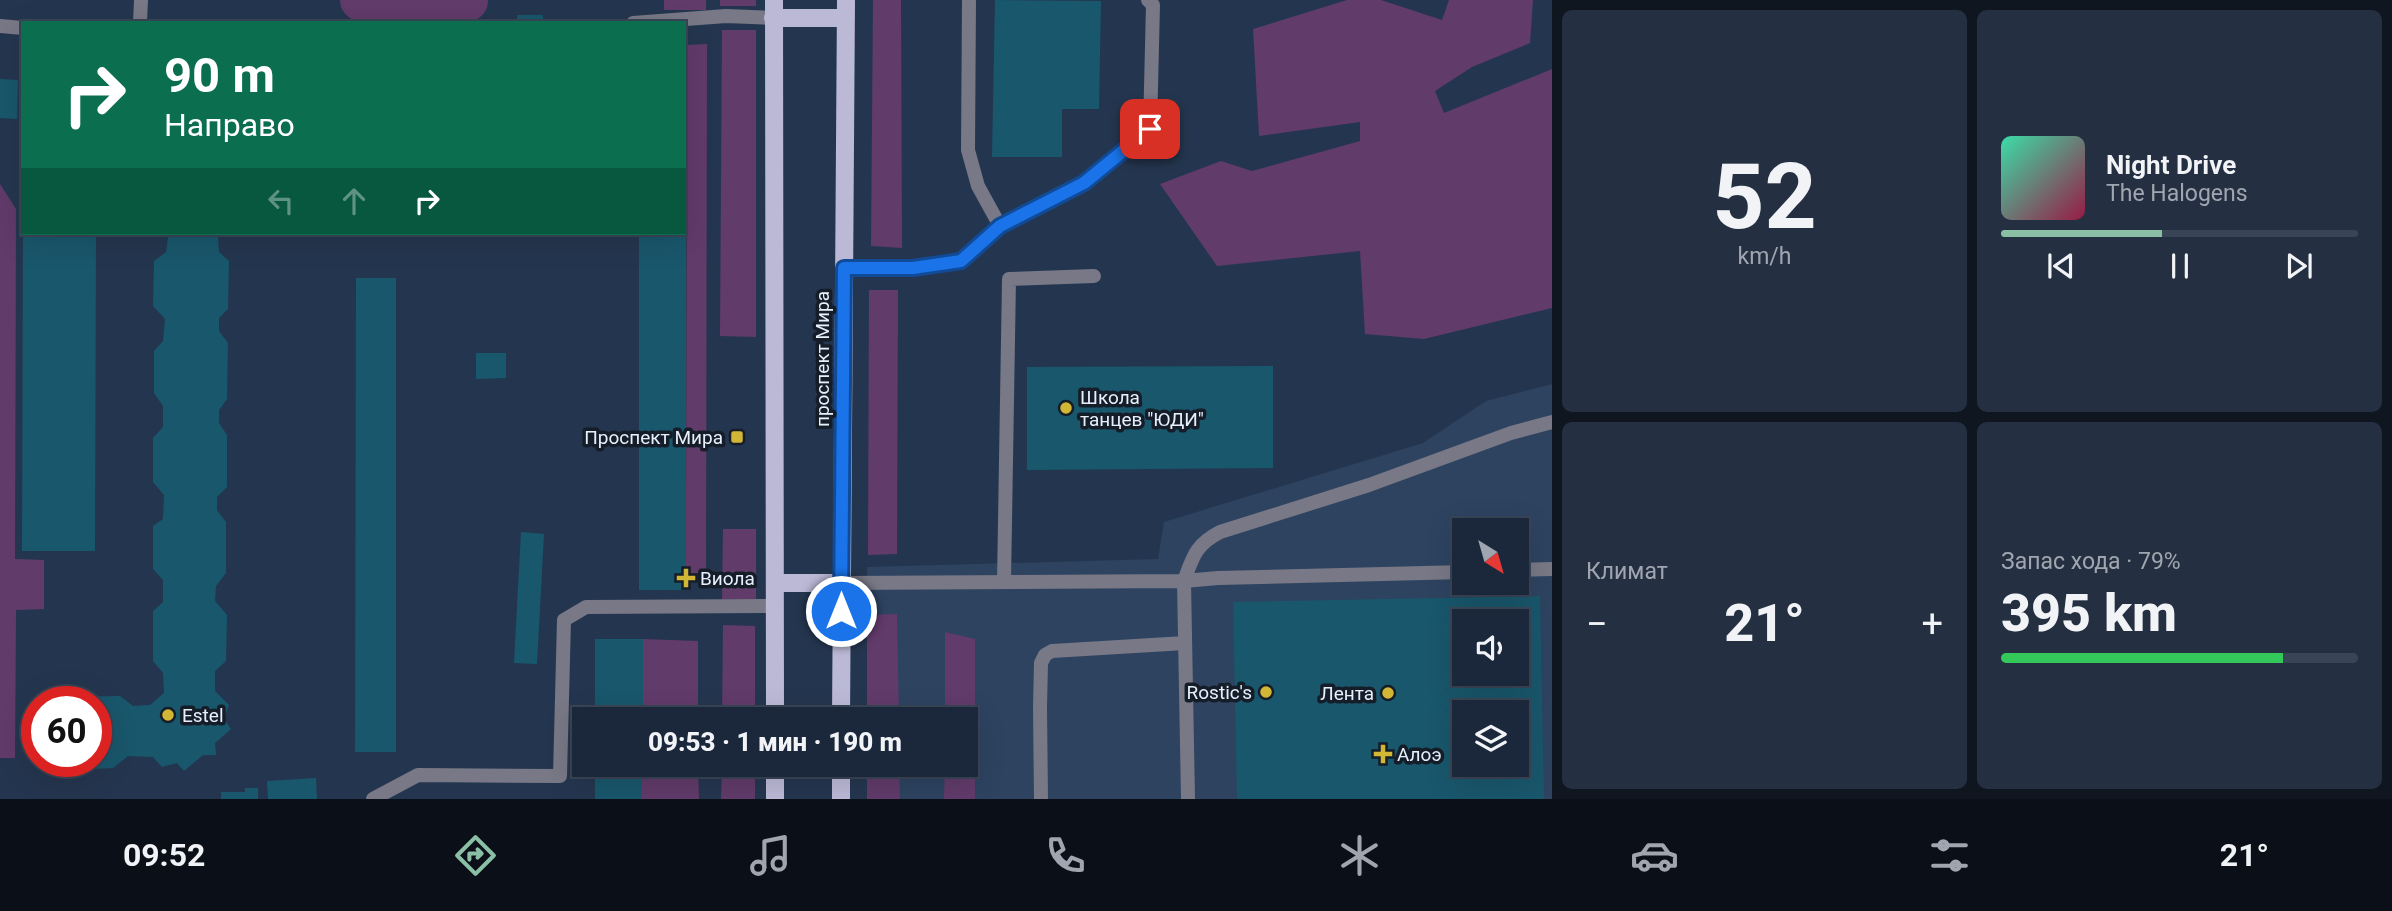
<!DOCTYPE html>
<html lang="ru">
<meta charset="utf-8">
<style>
:root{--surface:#1b283b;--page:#243042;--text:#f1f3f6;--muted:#a0a6af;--line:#394455;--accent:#8abfa5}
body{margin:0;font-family:Roboto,sans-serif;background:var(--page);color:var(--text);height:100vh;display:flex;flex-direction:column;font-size:26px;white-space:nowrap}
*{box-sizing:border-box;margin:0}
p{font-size:23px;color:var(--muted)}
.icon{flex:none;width:38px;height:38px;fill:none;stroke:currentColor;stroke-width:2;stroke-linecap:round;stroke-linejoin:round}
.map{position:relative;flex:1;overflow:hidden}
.side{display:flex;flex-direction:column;gap:10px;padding:10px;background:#0f1620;width:840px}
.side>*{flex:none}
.top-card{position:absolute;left:21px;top:21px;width:665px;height:214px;border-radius:0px;box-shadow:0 7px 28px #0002,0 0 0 2px var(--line);background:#0b6e4f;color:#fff;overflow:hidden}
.needle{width:46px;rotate:143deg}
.controls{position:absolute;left:1452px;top:518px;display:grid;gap:14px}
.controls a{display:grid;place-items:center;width:77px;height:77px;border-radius:0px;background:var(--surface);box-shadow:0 7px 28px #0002,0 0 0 2px var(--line);font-size:35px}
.speed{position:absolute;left:21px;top:686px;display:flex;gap:14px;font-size:35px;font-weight:700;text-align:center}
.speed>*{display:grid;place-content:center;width:91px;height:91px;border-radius:50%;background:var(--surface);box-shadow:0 7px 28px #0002,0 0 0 2px var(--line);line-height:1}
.speed .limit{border:10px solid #d22;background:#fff;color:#111}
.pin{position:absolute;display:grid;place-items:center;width:60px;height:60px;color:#fff;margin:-30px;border-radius:14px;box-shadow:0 4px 10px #0006}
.me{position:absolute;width:77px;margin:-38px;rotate:0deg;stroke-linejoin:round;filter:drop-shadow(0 0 5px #0008)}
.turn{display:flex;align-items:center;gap:24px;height:147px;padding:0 28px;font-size:32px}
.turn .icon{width:91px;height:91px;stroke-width:2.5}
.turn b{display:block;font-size:49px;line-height:60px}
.lanes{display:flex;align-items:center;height:66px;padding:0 28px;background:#0003;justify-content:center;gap:35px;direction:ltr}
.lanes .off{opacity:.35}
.big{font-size:52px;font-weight:800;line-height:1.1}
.side .tile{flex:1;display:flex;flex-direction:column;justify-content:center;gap:10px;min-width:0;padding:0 24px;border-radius:10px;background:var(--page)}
.side .dial{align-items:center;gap:0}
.dial b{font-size:91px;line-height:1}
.song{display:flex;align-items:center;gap:21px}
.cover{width:84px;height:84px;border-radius:10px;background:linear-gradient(135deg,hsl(160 70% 55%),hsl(340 70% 35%))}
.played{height:7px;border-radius:4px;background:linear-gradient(90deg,var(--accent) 45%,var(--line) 45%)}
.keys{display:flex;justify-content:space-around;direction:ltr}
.heat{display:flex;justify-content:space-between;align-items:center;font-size:38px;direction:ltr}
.charge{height:10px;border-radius:5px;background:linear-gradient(90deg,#34c759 79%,var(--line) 0)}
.side .tiles{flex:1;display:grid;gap:10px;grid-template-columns:repeat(2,1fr)}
.trip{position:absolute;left:572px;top:707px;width:406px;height:70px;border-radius:0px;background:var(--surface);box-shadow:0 7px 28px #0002,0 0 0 2px var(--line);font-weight:800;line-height:70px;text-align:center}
.tab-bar{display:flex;height:112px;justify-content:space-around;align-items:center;background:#0b1018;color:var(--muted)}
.tab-bar .icon{width:49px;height:49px}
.tab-bar .selected{color:var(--accent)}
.tab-bar b{font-size:32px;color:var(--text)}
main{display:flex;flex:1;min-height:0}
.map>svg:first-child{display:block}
</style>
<main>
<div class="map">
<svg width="1552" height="799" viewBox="0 0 1552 799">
<rect width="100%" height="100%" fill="#24364f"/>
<path fill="#2d4360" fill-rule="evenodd" d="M 1552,384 L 1552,799 L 867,799 L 867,765 L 966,765 L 966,719 L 867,719 L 867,567 L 1158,559 L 1164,522 L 1423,443 L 1486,401 ZM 1465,530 L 1517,530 L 1517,583 L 1465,583 ZM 1465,621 L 1517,621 L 1517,674 L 1465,674 ZM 1465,712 L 1517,712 L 1517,765 L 1465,765 Z"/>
<path fill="#613b6a" d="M 340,0 L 488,0 C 488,12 481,18 471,22 L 355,21 C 346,16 340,10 340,0 Z
M 664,0 L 706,0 L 706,10 L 664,10 Z
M 720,0 L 756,0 L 756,6 L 720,6 Z
M 873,0 L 901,0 L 902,248 L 871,246 Z
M 1347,0 L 1381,0 L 1442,20 L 1449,0 L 1533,0 L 1530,43 L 1472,67 L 1435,91 L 1444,113 L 1552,69 L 1552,308 L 1424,339 L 1365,334 L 1360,251 L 1217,266 L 1160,184 L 1221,161 L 1252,171 L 1360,141 L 1360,122 L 1259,136 L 1253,29 Z
M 722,30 L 756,30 L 756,337 L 720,336 Z
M 707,44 L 706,573 L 686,574 L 687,45 Z
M 0,184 L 16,209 L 15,559 L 44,560 L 44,609 L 16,610 L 15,758 L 0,758 Z
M 869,290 L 898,290 L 897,554 L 868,555 Z
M 723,529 L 756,529 L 756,599 L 722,599 Z
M 897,614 L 899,719 L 867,719 L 867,615 Z
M 723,625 L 755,626 L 755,719 L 722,719 Z
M 945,632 L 975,639 L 975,799 L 944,799 L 945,765 L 966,765 L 966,719 L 945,719 Z
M 643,639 L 698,641 L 698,719 L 643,719 Z
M 642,765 L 698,765 L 699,799 L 642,799 Z
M 722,765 L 755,765 L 755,799 L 721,799 Z
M 867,765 L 899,765 L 900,799 L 867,799 Z"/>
<path fill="#19576c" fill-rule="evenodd" d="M 995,0 L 1101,1 L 1099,109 L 1062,109 L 1062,157 L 992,157 Z
M 517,15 L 543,15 L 543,23 L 517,23 Z
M 684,44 L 687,44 L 687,147 L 684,147 Z
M 0,79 L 18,80 L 17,119 L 0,118 Z
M 23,233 L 96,233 L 95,551 L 22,551 Z
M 639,233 L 686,233 L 686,590 L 639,590 Z
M 218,236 L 219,252 L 229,261 L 228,309 L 219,318 L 219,331 L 228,343 L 227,399 L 219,410 L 219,423 L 227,435 L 227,487 L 217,497 L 217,510 L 226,522 L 226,573 L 216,586 L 215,601 L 227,615 L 226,661 L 215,671 L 215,691 L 229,705 L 224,719 L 231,729 L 215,743 L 216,755 L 203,755 L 184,771 L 177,763 L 162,767 L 153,757 L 128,756 L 113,768 L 76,770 L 66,761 L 96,761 L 96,702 L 66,702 L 72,697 L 120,696 L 133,706 L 150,705 L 164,693 L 163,673 L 153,661 L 153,611 L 163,602 L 163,580 L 153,569 L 153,526 L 163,519 L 164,495 L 153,482 L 153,438 L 163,427 L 163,406 L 154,393 L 154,351 L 163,341 L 165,319 L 153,306 L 154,261 L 166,252 L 168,237 Z
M 356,278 L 396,278 L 396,752 L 355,752 Z
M 476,353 L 506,353 L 506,378 L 476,379 Z
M 1273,366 L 1273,468 L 1027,470 L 1027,367 Z
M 521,532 L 544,534 L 537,664 L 514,663 Z
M 1540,596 L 1544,799 L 1237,799 L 1233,602 ZM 1465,621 L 1517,621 L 1517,674 L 1465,674 ZM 1465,712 L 1517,712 L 1517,765 L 1465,765 Z
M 595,639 L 643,639 L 643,719 L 595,719 Z
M 595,765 L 642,765 L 642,799 L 595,799 Z
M 316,778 L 317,799 L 268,799 L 267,781 Z
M 245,788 L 258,788 L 258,799 L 221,799 L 221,792 L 245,792 Z"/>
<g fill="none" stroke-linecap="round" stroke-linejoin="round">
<path stroke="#787886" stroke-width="14" d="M 969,0 L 968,150 L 978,186 L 1000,226
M 140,23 L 141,0
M 633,23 L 726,16 L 773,18
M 0,26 L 23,28
M 844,268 L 913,268 L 961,261 L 1000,226 L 1084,183 L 1150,129 L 1153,5 L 1148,0
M 1517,570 L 1552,569
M 1004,582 L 1009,279 L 1094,276
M 841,583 L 1184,581 C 1193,557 1195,545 1220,532 L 1369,485 L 1511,433 L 1552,422
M 373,799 L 418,775 L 560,776 L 564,620 L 586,607 L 776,606
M 1041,799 L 1040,708 L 1041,663 L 1045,655 L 1052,651 L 1185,643
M 1188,799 L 1184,581 L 1218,578 L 1465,572"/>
<path stroke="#bbb9d6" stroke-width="18" d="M 774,0 L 775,719
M 773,18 L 846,18
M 776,583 L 841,583
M 841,719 L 846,0
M 775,799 L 775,765
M 841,799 L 841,765"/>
</g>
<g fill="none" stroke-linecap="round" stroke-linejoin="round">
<defs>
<path id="route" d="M 841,611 L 844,268 L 913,268 L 961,261 L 1000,226 L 1084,183 L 1150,129"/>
</defs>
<use href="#route" stroke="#114b97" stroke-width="18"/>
<use href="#route" stroke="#1a73e8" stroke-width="12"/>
</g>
<g fill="#d2b736" stroke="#151d29" stroke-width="2.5">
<circle cx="1066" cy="408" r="7"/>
<rect x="730" y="430" width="14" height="14" rx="3.5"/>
<path d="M682.5 567.5h7v7h7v7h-7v7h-7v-7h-7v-7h7z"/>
<circle cx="1266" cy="692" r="7"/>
<circle cx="1388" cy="693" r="7"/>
<circle cx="168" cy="715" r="7"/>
<path d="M1379.5 743.5h7v7h7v7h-7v7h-7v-7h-7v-7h7z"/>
</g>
<g text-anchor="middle" stroke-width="7" stroke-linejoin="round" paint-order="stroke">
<g font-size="19" fill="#e6effc" stroke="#151d29">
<text transform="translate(822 359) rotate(-90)" y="7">проспект Мира</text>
</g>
<g font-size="19" fill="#e6effc" stroke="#151d29" text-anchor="start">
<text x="1080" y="404">Школа<tspan x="1080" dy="22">танцев "ЮДИ"</tspan></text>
<text x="723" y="444" text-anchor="end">Проспект Мира</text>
<text x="700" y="585">Виола</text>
<text x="1252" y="699" text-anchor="end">Rostic's</text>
<text x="1374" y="700" text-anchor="end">Лента</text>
<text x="182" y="722">Estel</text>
<text x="1397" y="761">Алоэ</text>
</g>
</g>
</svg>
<div class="controls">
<a><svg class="needle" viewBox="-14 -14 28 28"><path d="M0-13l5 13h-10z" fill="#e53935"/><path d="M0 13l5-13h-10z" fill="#a0a6af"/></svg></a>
<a><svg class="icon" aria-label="sound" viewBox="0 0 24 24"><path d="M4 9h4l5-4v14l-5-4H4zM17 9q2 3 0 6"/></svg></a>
<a><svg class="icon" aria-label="layers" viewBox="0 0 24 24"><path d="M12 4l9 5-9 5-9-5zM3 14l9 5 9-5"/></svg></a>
</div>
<div class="speed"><div class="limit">60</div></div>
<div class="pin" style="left:1150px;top:129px;background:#d93025"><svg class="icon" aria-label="arrive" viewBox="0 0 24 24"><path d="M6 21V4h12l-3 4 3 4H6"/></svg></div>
<svg class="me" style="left:841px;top:611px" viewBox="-20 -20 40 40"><circle r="17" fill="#1a73e8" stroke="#fff" stroke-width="3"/><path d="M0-11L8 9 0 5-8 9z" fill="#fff"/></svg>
<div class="trip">09:53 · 1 мин · 190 m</div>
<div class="top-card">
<div class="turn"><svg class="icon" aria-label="right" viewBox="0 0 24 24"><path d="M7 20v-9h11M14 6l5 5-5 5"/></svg><div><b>90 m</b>Направо</div></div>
<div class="lanes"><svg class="icon off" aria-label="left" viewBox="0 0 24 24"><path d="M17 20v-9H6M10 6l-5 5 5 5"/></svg><svg class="icon off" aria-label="ahead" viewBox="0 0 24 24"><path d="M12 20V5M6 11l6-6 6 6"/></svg><svg class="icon" aria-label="right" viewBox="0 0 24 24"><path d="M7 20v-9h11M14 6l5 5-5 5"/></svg></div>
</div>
</div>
<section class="side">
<div class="tiles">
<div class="tile dial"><b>52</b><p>km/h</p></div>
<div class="tile">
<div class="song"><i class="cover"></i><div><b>Night Drive</b><p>The Halogens</p></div></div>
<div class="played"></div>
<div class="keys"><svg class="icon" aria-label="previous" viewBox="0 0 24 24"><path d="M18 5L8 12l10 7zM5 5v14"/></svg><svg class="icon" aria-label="pause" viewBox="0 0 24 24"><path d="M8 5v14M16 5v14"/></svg><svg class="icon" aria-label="next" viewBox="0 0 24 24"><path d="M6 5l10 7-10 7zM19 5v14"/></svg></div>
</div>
<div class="tile"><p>Климат</p>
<div class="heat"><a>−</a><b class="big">21°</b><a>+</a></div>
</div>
<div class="tile"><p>Запас хода · 79%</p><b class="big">395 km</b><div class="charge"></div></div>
</div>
</section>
</main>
<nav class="tab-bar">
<b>09:52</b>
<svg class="icon selected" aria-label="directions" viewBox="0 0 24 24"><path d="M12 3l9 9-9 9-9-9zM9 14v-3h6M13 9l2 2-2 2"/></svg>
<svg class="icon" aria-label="music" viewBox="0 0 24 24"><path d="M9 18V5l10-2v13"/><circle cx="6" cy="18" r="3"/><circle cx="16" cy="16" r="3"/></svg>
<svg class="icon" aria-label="phone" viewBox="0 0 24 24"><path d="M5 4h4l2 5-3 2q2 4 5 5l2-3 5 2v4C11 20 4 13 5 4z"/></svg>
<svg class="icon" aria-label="climate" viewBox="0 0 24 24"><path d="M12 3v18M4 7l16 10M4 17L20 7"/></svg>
<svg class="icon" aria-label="car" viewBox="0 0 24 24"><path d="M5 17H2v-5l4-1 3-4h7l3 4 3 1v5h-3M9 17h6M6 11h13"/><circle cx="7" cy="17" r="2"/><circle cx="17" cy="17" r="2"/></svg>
<svg class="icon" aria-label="filters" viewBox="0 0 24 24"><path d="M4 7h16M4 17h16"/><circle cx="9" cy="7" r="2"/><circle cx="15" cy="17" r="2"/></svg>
<b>21°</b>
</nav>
